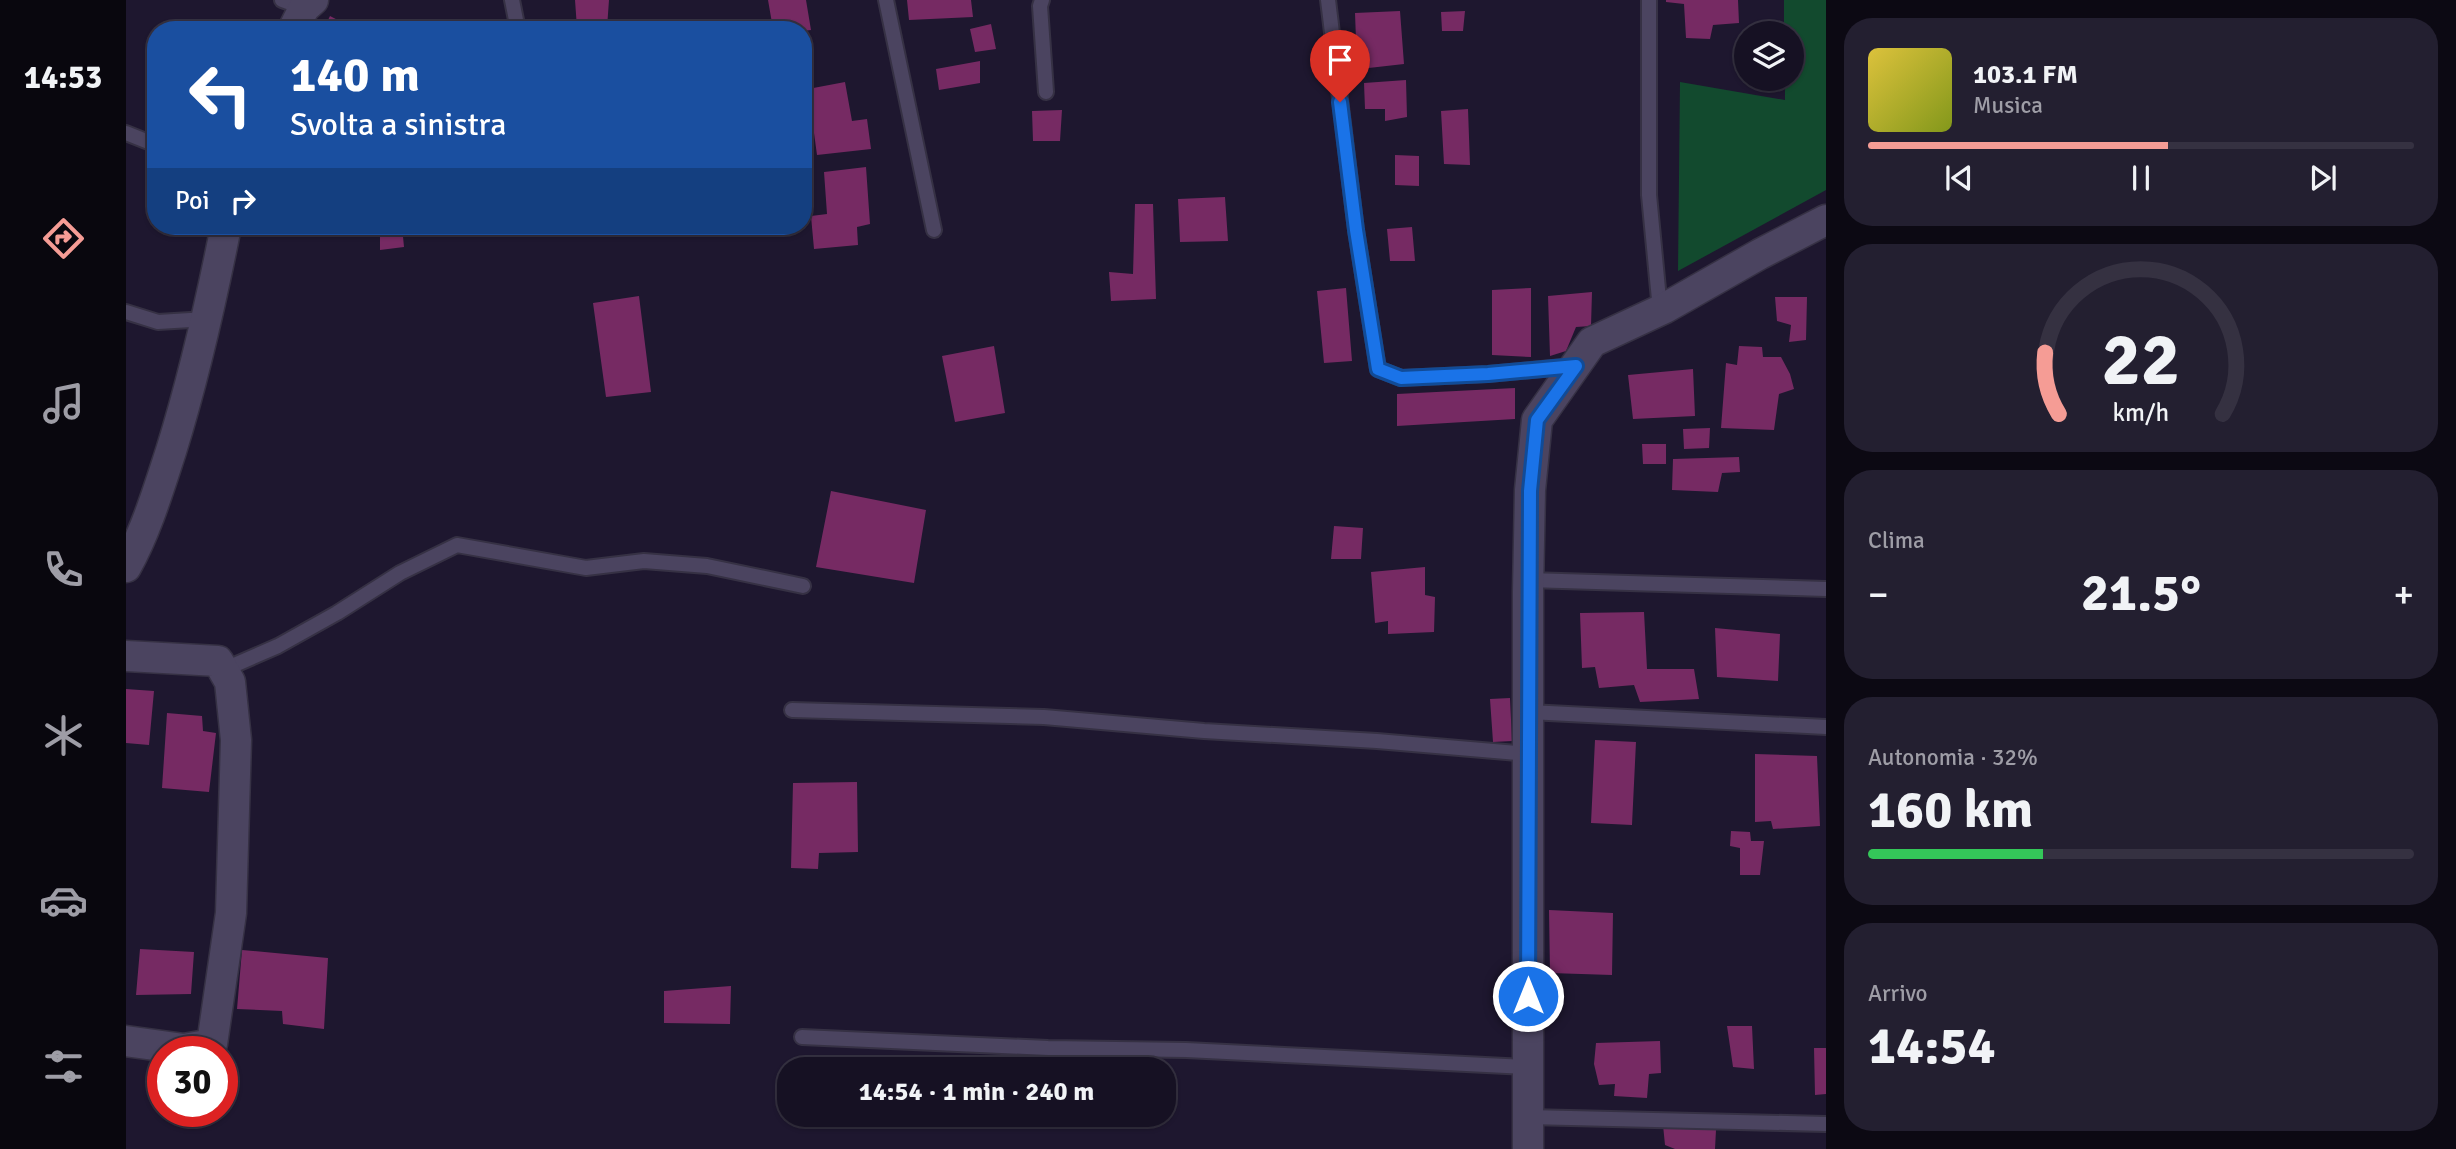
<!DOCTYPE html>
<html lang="it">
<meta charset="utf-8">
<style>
:root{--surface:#161123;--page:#231f30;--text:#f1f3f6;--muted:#9e9da6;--line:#353141;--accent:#f59c95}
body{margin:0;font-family:Signika,sans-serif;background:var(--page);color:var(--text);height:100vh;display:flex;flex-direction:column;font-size:26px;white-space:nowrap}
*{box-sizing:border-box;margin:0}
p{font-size:23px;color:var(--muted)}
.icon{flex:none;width:38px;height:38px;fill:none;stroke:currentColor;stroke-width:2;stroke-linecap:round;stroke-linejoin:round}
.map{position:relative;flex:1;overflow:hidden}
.drawer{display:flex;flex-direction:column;gap:18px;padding:18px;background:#0c0913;width:630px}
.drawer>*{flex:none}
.top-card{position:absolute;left:21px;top:21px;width:665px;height:214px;border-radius:28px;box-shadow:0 2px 5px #0004,0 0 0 2px var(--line);background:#1a4fa0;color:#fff;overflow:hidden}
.buttons{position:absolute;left:1608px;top:21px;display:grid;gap:14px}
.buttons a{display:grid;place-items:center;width:70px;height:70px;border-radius:50%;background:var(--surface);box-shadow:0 2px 5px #0004,0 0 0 2px var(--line);font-size:35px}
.speed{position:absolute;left:21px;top:1036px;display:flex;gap:14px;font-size:35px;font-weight:700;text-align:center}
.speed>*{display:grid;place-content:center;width:91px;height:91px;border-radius:50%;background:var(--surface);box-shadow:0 2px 5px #0004,0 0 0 2px var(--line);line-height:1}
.speed .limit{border:10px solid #d22;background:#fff;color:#111}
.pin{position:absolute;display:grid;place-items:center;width:60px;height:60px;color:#fff;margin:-72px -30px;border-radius:50% 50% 50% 0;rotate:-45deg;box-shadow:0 0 7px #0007}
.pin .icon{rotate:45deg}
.me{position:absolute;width:77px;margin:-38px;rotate:0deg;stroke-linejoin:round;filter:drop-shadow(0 0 5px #0008)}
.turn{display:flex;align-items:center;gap:24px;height:147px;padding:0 28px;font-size:32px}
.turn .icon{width:91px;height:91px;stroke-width:2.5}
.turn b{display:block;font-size:49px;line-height:60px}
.then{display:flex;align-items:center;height:66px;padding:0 28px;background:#0003;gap:14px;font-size:26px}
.big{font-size:52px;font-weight:700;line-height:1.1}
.drawer .widget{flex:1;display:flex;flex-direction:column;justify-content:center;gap:10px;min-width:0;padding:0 24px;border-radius:28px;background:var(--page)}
.drawer .dial{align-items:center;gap:0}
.dial svg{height:182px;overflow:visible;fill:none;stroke:var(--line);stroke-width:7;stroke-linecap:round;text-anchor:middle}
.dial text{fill:var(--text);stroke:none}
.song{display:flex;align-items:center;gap:21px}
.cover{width:84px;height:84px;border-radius:10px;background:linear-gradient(135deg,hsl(50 70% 55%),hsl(70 70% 35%))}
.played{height:7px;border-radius:4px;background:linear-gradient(90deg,var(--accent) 55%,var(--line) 55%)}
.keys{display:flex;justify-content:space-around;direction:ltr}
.heat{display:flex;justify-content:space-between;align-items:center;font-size:38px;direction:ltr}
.charge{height:10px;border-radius:5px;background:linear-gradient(90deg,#34c759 32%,var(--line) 0)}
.trip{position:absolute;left:651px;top:1057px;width:399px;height:70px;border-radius:28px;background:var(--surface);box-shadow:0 2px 5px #0004,0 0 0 2px var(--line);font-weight:700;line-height:70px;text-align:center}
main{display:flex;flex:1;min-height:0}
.menu{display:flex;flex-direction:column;width:126px;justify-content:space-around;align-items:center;background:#09070e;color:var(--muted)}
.menu .icon{width:49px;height:49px}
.menu .selected{color:var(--accent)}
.menu b{font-size:32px;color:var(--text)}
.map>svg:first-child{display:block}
</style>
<main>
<nav class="menu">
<b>14:53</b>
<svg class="icon selected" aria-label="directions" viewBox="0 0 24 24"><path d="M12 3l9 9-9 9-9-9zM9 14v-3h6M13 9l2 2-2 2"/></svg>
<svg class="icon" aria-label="music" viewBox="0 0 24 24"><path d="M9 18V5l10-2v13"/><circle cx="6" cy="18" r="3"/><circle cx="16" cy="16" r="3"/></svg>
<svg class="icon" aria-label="phone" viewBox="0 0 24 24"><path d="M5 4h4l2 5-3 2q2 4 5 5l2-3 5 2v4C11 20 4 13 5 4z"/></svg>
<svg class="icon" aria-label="climate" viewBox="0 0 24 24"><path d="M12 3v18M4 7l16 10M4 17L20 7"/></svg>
<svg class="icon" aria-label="car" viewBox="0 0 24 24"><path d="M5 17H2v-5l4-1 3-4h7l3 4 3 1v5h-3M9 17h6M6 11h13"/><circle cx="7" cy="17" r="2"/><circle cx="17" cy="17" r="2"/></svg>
<svg class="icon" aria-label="filters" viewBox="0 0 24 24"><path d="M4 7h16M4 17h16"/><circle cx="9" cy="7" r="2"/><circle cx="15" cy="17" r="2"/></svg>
</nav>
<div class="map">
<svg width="1700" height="1149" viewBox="0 0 1700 1149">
<rect width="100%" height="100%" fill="#1e172f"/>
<path fill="#124a2e" d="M 1658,0 L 1700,0 L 1700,190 L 1552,271 L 1554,82 L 1659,100 L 1659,79 L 1666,79 L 1666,33 L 1658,33 Z"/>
<path fill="#762a63" d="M 449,0 L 483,0 L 481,28 L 451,28 Z
M 642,0 L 680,0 L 685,30 L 677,31 L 640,30 L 646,23 Z
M 781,0 L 845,0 L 847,17 L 783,20 Z
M 1540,0 L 1612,0 L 1613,23 L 1587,25 L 1584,39 L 1560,38 L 1558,4 L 1540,2 Z
M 1274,11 L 1278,64 L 1225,70 L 1222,42 L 1230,40 L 1229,13 Z
M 1339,11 L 1337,31 L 1316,31 L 1315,12 Z
M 204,16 L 231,30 L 197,30 Z
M 865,24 L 870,49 L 849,52 L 844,29 Z
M 854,61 L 854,83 L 813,90 L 810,69 Z
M 1280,80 L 1281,117 L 1259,121 L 1259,109 L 1239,109 L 1238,83 Z
M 719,82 L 726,121 L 741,119 L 745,149 L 691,155 L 682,89 Z
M 1342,109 L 1344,165 L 1318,164 L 1315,111 Z
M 936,110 L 934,141 L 907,141 L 906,111 Z
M 1269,155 L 1293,156 L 1293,186 L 1269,185 Z
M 740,167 L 744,224 L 731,227 L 732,245 L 688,249 L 685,216 L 701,214 L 698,172 Z
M 1099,197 L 1102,241 L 1054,242 L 1052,199 Z
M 1009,204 L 1027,204 L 1030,299 L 985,301 L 983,272 L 1007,274 Z
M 238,226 L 276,226 L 278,247 L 254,250 L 254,232 L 239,233 Z
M 470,226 L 513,226 L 513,232 L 469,234 Z
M 1286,227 L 1289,261 L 1264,261 L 1261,229 Z
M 1220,288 L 1226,361 L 1198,363 L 1191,291 Z
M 1405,288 L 1405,357 L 1366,355 L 1366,290 Z
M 1466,292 L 1465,326 L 1450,327 L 1440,351 L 1424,356 L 1422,296 Z
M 513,296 L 525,392 L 480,397 L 467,303 Z
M 1649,297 L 1681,297 L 1680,340 L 1663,342 L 1665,325 L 1651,321 Z
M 868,346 L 879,413 L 829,422 L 816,356 Z
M 1613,346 L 1636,347 L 1637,357 L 1655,357 L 1664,374 L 1668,389 L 1653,394 L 1648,430 L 1595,428 L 1600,363 L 1611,365 Z
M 1567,369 L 1569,416 L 1507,419 L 1502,375 Z
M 1389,388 L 1389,419 L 1271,426 L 1271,394 Z
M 1584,428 L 1583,448 L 1558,449 L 1557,429 Z
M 1516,444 L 1540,444 L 1540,464 L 1517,464 Z
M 1613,457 L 1614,472 L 1596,473 L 1592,492 L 1546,490 L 1547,459 Z
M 705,491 L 800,510 L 788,583 L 690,567 Z
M 1208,526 L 1237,528 L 1235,559 L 1205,559 Z
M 1299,567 L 1299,595 L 1309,597 L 1308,632 L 1262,634 L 1262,621 L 1249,623 L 1245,572 Z
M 1518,612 L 1521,669 L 1568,669 L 1573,699 L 1514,702 L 1508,685 L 1473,688 L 1469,667 L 1456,668 L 1454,613 Z
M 1589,628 L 1654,634 L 1652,681 L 1591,677 Z
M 0,689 L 28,691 L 23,745 L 0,743 Z
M 1384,698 L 1386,741 L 1367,742 L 1364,699 Z
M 41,713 L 76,716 L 77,731 L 90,733 L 83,792 L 36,788 Z
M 1469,740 L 1510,742 L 1506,825 L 1465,823 Z
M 1629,754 L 1691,756 L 1694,826 L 1647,829 L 1645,821 L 1629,822 Z
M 731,782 L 732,852 L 693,853 L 692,869 L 665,868 L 667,783 Z
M 1605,831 L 1624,832 L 1625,841 L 1638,841 L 1634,875 L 1614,875 L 1614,848 L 1604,846 Z
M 1423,910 L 1487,913 L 1486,975 L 1424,973 Z
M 14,949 L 68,952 L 65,994 L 10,995 Z
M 116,950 L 202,958 L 198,1029 L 157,1024 L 156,1011 L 111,1009 Z
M 605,986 L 604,1024 L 538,1023 L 538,991 Z
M 1601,1026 L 1626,1026 L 1628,1069 L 1607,1067 Z
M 1534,1041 L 1535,1073 L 1523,1074 L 1521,1098 L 1488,1096 L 1489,1084 L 1473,1085 L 1468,1064 L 1470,1043 Z
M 1688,1048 L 1700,1048 L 1700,1094 L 1689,1095 Z
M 1537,1125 L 1590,1130 L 1589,1149 L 1549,1149 L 1539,1145 Z"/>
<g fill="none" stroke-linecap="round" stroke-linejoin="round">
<defs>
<path id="service" d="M 156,0 L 178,8
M 386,0 L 392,30
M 760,0 L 808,230
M 916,0 L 914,6 L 920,92
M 1202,0 L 1230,230 L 1252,369 L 1275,378 L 1362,374 L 1448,366
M 1523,0 L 1523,195 L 1534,310
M 0,133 L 30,145
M 0,312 L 32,322 L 81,319
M 1402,580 L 1700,589
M 97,670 L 152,646 L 211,613 L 274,573 L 331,545 L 460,568 L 518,561 L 581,566 L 677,586
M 666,710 L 918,717 L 1078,731 L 1251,741 L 1403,754
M 1403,712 L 1700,727
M 676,1037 L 922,1048 L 1060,1050 L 1402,1067
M 1402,1117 L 1700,1124"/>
<path id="minor" d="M 167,30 L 178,8 L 187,0
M 0,567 C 20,531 32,491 45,451 C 68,377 85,302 100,226
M 0,656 L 92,661 L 104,682 L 110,740 L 105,913 L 86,1044 L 58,1049 L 0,1041
M 1402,1149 L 1402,591 L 1404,490 L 1411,420 L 1466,342 L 1539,308 L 1634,254 L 1700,220"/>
</defs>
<use href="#service" stroke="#363144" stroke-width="18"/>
<use href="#minor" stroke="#363144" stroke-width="33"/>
<use href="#service" stroke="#4b4460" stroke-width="14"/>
<use href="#minor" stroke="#4b4460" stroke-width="30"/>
</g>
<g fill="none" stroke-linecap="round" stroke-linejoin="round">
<defs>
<path id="route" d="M 1214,102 L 1230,230 L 1252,369 L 1275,378 L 1362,374 L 1450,366 L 1411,420 L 1404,491 L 1402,996"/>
</defs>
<use href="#route" stroke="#114b97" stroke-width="18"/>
<use href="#route" stroke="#1a73e8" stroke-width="12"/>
</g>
</svg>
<div class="buttons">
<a><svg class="icon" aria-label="layers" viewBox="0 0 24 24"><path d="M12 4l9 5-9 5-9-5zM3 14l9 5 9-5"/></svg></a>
</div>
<div class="speed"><div class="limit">30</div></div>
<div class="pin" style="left:1214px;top:102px;background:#d93025"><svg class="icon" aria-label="arrive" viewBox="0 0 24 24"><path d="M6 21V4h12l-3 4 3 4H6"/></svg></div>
<svg class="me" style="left:1402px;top:996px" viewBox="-20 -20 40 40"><circle r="17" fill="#1a73e8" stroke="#fff" stroke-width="3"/><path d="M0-11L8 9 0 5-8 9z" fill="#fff"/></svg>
<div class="trip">14:54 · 1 min · 240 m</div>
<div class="top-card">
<div class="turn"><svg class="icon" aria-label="left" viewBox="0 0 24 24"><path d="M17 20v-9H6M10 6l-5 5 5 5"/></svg><div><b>140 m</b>Svolta a sinistra</div></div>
<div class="then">Poi<svg class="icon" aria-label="right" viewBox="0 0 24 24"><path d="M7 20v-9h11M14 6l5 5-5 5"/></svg></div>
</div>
</div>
<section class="drawer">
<div class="widget">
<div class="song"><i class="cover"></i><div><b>103.1 FM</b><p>Musica</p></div></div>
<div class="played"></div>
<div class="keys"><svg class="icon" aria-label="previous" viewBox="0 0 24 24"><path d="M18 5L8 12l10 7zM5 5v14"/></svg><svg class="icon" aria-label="pause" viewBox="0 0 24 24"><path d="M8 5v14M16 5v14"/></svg><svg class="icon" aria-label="next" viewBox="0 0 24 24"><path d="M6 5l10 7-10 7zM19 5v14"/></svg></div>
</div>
<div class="widget dial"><svg viewBox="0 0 100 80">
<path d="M14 69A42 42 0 1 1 86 69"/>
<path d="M14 69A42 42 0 0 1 8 42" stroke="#f59c95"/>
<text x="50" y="56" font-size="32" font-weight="700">22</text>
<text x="50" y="72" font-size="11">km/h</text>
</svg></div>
<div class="widget"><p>Clima</p>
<div class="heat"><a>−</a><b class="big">21.5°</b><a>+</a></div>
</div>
<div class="widget"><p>Autonomia · 32%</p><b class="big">160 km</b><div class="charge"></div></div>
<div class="widget"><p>Arrivo</p><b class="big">14:54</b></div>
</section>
</main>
